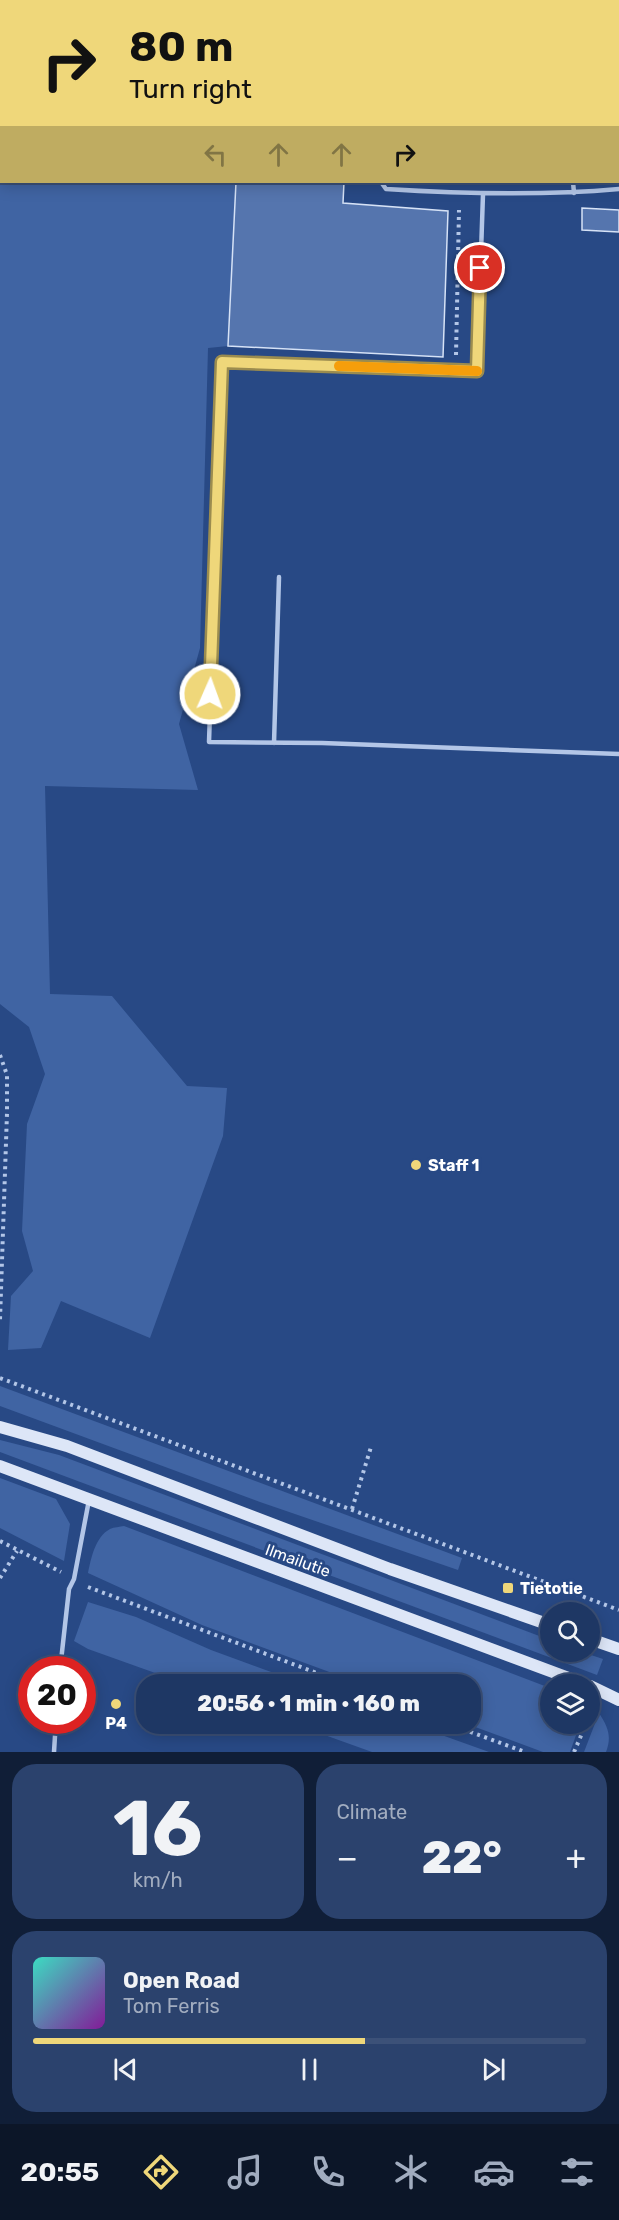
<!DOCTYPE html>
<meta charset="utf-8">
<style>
:root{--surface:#1e3764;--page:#2b426d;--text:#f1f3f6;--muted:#a1acbf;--line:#3c5178;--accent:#efd77a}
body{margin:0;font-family:Rubik,sans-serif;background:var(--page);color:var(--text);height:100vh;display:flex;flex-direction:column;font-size:22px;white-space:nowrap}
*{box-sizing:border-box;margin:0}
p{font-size:20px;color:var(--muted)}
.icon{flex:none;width:33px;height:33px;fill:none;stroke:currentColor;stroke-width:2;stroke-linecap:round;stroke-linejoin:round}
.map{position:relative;height:1752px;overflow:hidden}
.side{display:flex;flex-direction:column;gap:12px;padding:12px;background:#101e37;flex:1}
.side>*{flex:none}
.guide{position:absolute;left:0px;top:0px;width:620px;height:183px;box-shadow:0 3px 15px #0003,0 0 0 2px var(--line);background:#efd77a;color:#111;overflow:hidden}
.controls{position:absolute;left:540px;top:1602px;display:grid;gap:12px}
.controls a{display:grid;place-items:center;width:60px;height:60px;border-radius:50%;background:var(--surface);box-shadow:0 3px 15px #0003,0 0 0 2px var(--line);font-size:30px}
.speed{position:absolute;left:18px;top:1656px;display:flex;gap:12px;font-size:30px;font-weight:700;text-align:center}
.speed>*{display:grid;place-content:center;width:78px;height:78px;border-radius:50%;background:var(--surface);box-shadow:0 3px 15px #0003,0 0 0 2px var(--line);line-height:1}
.speed .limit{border:9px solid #d22;background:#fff;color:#111}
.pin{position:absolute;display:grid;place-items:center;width:51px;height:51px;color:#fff;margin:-26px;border:3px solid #fff;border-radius:50%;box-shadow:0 2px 6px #0007}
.me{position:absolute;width:66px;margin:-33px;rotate:2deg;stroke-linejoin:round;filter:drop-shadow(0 0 4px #0008)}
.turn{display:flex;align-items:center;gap:21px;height:126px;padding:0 30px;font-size:27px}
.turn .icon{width:78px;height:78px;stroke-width:2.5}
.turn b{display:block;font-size:42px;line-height:51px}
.lanes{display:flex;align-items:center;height:57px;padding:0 30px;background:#0003;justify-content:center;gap:30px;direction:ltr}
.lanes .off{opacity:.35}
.big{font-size:45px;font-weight:800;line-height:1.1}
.side .tile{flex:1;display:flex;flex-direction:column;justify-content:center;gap:9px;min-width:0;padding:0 21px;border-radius:24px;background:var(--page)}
.side .dial{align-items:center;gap:0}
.dial b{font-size:78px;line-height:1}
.song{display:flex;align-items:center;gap:18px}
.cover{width:72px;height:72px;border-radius:9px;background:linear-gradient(135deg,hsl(170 70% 55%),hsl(290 70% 35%))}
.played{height:6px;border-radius:3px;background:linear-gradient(90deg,var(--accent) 60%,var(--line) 60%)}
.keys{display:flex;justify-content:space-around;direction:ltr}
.heat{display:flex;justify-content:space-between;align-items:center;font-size:33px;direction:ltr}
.side .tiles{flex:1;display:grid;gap:12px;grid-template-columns:1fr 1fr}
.tile:last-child{grid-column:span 2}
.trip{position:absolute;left:136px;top:1674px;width:345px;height:60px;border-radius:24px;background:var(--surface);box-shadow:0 3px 15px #0003,0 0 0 2px var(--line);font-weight:800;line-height:60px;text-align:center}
.menu{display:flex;height:96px;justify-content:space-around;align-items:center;background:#0c1628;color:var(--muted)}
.menu .icon{width:42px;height:42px}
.menu .current{color:var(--accent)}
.menu b{font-size:27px;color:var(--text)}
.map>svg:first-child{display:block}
</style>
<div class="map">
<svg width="619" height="1752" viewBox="0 0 619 1752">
<rect width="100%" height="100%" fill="#284985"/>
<path fill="#4064a3" d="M 0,0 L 244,0 L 2,2 L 2,182 L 236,182 L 228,346 L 208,348 L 200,648 L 179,724 L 198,790 L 45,786 L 50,994 L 112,996 L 187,1086 L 227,1088 L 223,1136 L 150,1338 L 61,1301 L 41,1348 L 8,1350 L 11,1296 L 33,1271 L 22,1231 L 27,1124 L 45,1074 L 29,1027 L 0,1004 Z
M 0,1386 L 462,1558 L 458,1570 L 260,1502 L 0,1406 Z
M 0,1440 L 59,1455 L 550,1640 L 550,1652 L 582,1652 L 603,1659 L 597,1675 L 0,1452 Z
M 0,1478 L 56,1499 L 70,1524 L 64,1561 L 0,1528 Z
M 124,1526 L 550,1688 L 550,1724 L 580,1724 L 570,1752 L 543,1752 L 467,1724 L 471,1724 L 471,1684 L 362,1684 L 202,1625 L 88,1573 C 91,1559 95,1537 110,1529 C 114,1527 120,1527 124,1526 Z
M 88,1602 L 136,1617 L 211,1650 L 304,1684 L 186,1684 L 88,1649 L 74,1641 Z
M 599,1713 C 608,1727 612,1736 606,1752 L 584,1752 Z
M 294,1724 L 411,1724 L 489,1752 L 372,1752 Z"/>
<path fill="#5575ae" stroke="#d6e2f6" stroke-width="1.5" d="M 244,0 L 349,0 L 244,2 Z
M 456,0 L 619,0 L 619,29 L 618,2 Z
M 236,182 L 344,182 L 343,203 L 448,211 L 443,357 L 228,346 Z
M 582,208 L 619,210 L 619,232 L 582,230 Z"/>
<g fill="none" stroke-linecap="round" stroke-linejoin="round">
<path stroke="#b3c6e7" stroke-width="4" stroke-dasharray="3 4.5" stroke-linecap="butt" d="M 456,355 L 459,210
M 0,1055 L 7,1075 L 7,1113 L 0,1320
M 0,1378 L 619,1610
M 352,1509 L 371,1447
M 0,1541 L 61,1572
M 0,1578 L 17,1551
M 88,1587 L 346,1684
M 449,1724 L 525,1752
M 574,1752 L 586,1724"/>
<path stroke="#b3c6e7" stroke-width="4.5" d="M 398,2 L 398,0
M 618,114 L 619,114
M 381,182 L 386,189 C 464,194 541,196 619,189
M 573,182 L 574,193
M 483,194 L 477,371 L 222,362 L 209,742 L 322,743 L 619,754
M 274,743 L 279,577
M 60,1670 L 69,1589 L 74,1579 L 89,1500
M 54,1752 L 56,1720"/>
<path stroke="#dde6f7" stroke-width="12" d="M 0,1427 L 67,1446 L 390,1569 L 550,1625
M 0,1466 L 585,1684
M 590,1639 L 619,1649
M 590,1686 L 619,1700"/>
</g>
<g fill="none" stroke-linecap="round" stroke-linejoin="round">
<defs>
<path id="route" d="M 210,694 L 222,362 L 477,371 L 480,268"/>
</defs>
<use href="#route" stroke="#9b8c4f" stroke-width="15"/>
<use href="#route" stroke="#efd77a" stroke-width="10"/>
<path stroke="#f59e0b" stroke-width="10" d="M 339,366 L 477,371"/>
</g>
<g fill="#efd77a" stroke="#284985" stroke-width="2">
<circle cx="416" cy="1165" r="6"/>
<rect x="502" y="1582" width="12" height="12" rx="3"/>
<circle cx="116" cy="1704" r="6"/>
</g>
<g text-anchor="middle" stroke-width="6" stroke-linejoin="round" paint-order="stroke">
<g font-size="16" font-weight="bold" fill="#fff" stroke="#284985" text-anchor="start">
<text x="428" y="1171">Staff 1</text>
<text x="520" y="1594">Tietotie</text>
<text x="116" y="1729" text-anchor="middle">P4</text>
</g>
<g font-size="16" fill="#fff" stroke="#284985">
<text transform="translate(298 1560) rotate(20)" y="6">Ilmailutie</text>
</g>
</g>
</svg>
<div class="controls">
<a><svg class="icon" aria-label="search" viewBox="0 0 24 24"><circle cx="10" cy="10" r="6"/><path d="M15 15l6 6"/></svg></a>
<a><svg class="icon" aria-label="layers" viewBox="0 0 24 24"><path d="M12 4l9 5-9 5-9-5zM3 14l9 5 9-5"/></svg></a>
</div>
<div class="speed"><div class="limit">20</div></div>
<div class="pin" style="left:480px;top:268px;background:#d93025"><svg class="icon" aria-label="arrive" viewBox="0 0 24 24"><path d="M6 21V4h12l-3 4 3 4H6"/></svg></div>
<svg class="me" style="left:210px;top:694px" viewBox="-20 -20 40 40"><circle r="17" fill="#efd77a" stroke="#fff" stroke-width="3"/><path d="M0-11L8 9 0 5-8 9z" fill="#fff"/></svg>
<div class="trip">20:56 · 1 min · 160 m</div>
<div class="guide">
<div class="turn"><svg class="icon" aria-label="right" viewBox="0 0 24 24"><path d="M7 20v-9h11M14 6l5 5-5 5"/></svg><div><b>80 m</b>Turn right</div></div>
<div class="lanes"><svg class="icon off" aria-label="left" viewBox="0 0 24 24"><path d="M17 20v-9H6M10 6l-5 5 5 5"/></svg><svg class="icon off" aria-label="ahead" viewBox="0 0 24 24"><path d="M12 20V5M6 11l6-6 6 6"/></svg><svg class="icon off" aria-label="ahead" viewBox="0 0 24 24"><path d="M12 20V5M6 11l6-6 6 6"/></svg><svg class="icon" aria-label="right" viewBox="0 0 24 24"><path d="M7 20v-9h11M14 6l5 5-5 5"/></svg></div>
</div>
</div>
<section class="side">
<div class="tiles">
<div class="tile dial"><b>16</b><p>km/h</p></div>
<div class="tile"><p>Climate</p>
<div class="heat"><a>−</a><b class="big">22°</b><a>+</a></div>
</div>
<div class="tile">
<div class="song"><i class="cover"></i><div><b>Open Road</b><p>Tom Ferris</p></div></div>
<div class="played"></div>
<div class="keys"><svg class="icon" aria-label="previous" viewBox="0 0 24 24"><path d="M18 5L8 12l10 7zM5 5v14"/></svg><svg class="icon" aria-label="pause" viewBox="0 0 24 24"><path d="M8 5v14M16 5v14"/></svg><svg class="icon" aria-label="next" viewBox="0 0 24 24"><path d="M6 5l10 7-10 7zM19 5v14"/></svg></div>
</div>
</div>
</section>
<nav class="menu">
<b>20:55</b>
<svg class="icon current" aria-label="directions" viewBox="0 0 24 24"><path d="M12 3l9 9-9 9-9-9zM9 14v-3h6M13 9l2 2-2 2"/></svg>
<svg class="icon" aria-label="music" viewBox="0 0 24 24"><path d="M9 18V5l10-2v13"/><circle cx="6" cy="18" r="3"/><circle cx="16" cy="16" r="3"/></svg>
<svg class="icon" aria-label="phone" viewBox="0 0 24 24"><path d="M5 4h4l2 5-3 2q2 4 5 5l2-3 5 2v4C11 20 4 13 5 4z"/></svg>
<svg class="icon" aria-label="climate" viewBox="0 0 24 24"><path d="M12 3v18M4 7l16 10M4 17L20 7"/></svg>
<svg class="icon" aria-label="car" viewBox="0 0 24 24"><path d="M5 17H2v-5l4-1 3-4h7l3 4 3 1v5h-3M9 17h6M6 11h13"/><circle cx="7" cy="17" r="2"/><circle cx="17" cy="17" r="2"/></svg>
<svg class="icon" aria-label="filters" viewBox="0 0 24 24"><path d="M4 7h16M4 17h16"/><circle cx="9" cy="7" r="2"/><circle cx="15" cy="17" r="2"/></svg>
</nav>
